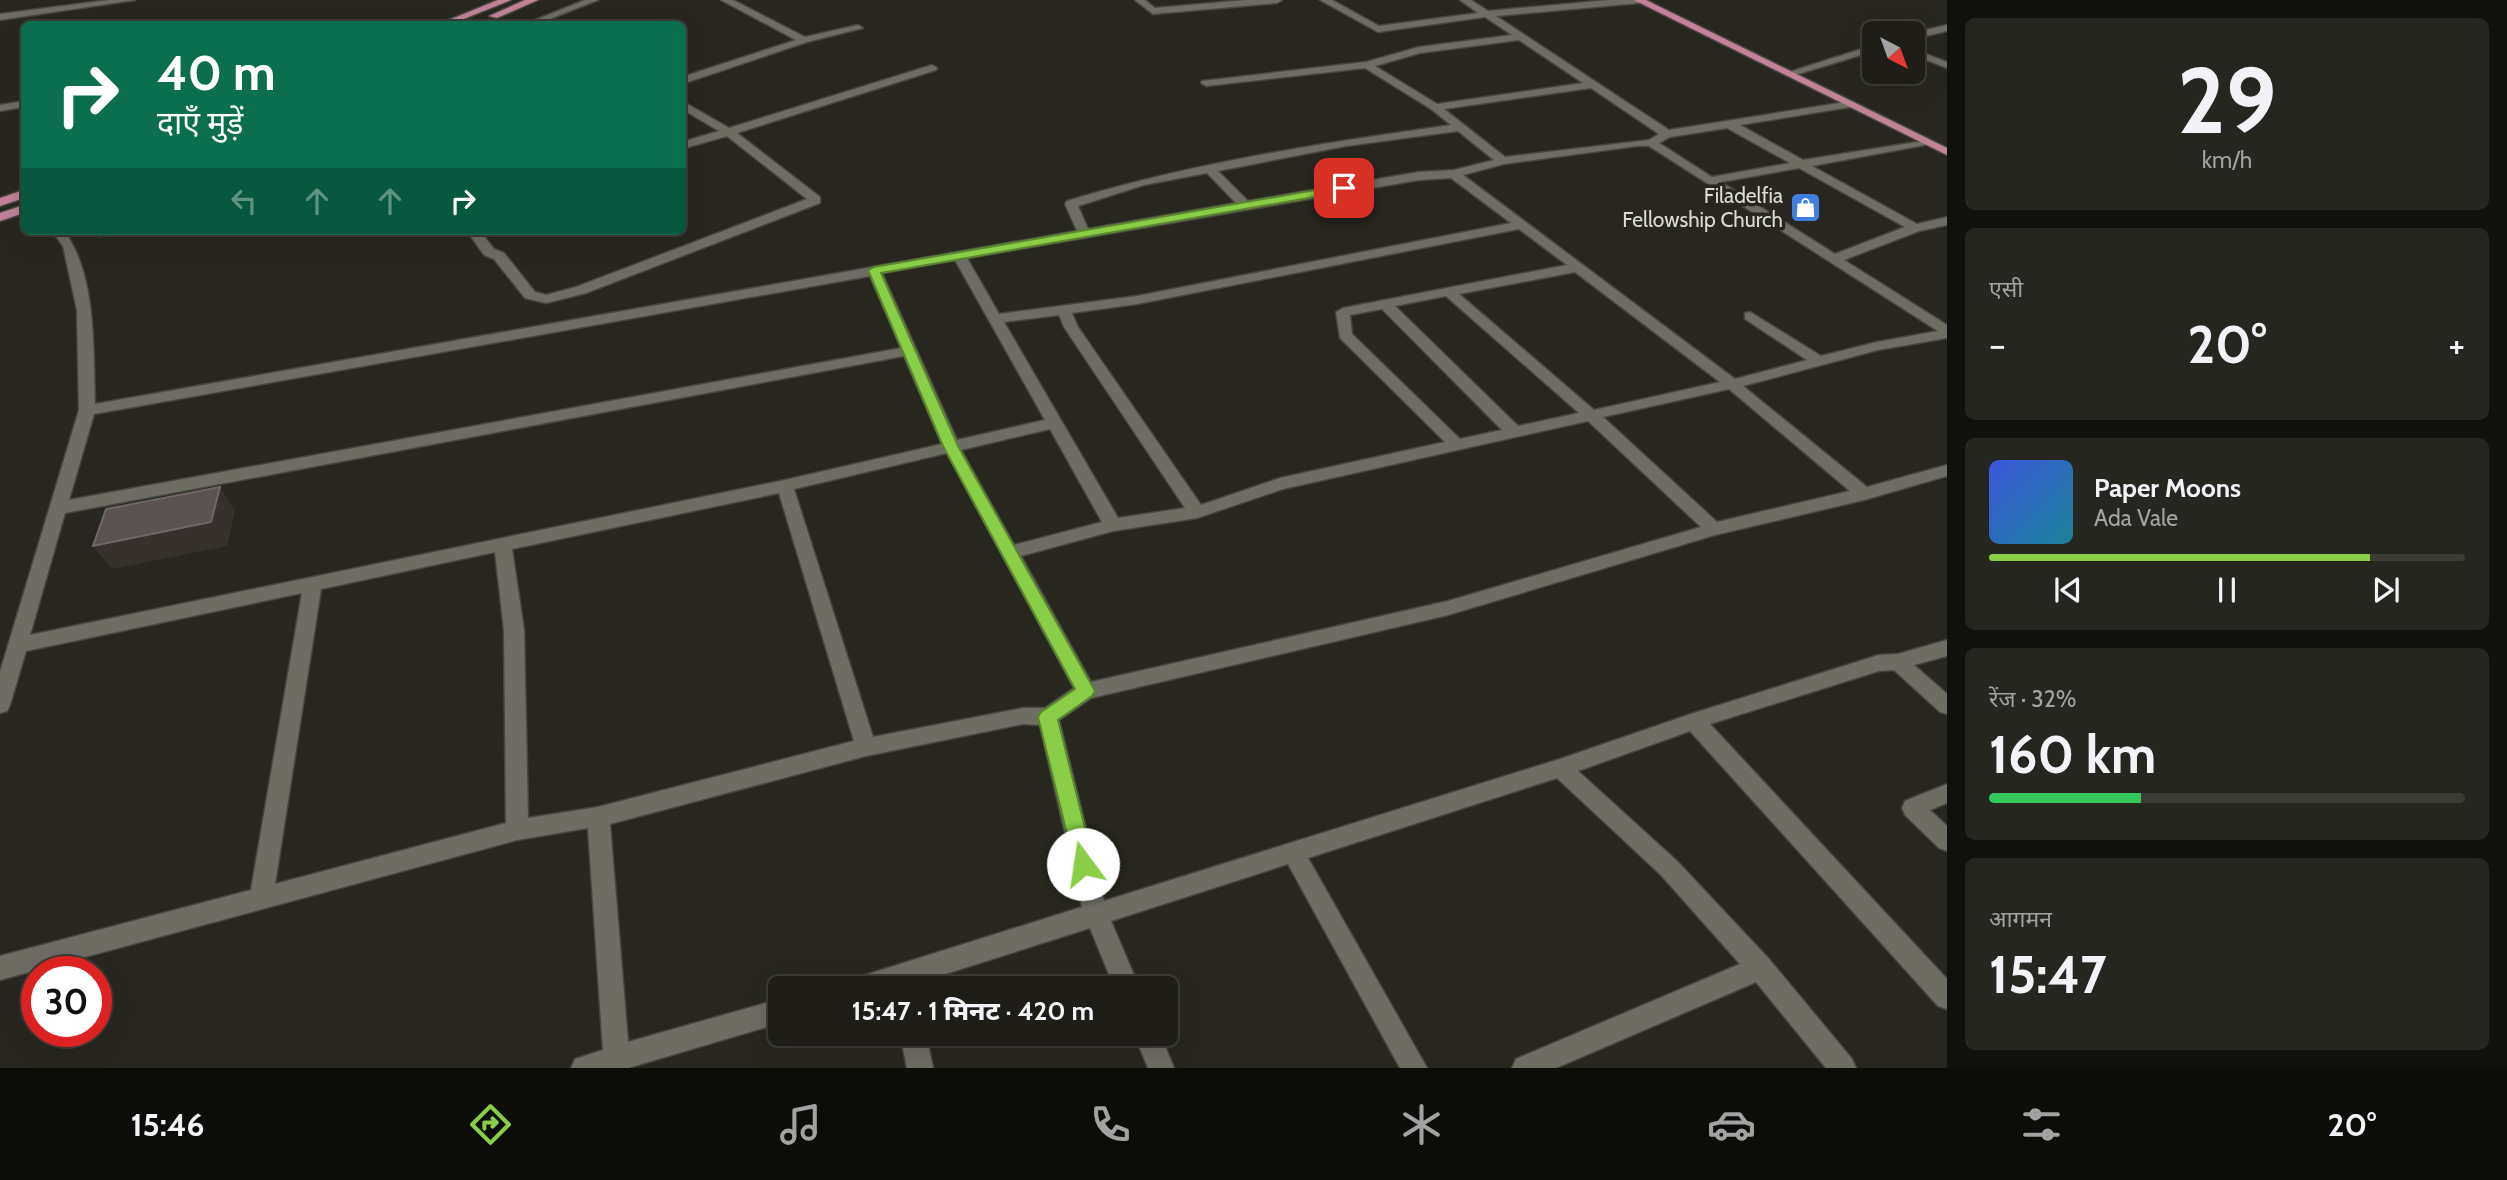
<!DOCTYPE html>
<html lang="hi">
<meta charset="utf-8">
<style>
:root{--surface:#1e1d17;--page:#262620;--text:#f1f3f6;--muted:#a1a2a1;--line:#3c3b36;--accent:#8ace47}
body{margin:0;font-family:Cabin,"Noto Sans Devanagari",sans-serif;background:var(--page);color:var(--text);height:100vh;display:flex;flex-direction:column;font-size:26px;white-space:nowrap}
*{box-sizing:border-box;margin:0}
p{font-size:23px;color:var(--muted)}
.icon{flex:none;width:38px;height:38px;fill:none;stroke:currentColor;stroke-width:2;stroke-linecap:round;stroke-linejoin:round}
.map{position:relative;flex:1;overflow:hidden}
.panel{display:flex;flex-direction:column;gap:18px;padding:18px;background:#10100d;width:560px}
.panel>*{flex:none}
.hud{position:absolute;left:21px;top:21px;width:665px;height:214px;border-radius:10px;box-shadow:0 7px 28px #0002,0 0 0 2px var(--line);background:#0b6e4f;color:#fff;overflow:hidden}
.needle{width:46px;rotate:139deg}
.controls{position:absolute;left:1862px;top:21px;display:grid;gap:14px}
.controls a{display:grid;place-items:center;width:63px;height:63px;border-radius:10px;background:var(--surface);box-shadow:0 7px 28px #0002,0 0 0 2px var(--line);font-size:35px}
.speed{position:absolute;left:21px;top:956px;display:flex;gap:14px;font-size:35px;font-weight:700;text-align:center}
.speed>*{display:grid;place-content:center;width:91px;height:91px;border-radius:50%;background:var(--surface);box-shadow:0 7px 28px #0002,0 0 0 2px var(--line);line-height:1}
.speed .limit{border:10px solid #d22;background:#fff;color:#111}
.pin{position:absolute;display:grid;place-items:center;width:60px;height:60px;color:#fff;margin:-30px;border-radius:14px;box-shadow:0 4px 10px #0006}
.me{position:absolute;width:77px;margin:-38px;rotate:346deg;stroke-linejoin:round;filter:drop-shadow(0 0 5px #0008)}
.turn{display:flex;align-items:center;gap:24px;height:147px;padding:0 21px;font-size:32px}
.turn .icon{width:91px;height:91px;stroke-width:2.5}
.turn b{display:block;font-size:49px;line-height:60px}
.lanes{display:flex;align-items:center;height:66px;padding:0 21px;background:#0003;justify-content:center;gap:35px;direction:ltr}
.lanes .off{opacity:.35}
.big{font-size:52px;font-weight:800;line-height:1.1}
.panel .tile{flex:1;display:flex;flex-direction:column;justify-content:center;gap:10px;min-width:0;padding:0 24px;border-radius:10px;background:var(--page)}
.panel .dial{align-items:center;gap:0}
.dial b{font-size:91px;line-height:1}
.song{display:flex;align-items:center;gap:21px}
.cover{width:84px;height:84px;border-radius:10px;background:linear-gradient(135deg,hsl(230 70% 55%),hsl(190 70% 35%))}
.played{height:7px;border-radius:4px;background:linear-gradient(90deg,var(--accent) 80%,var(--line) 80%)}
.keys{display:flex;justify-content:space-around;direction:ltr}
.heat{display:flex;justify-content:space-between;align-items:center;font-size:38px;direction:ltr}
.charge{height:10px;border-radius:5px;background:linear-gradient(90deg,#34c759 32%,var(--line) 0)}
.trip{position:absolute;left:768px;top:976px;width:410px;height:70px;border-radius:10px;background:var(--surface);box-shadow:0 7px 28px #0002,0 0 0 2px var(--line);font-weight:800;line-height:70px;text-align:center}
.dock{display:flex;height:112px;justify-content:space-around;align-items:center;background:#0c0c09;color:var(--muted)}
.dock .icon{width:49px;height:49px}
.dock .on{color:var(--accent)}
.dock b{font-size:32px;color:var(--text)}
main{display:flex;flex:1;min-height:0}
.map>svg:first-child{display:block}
</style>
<main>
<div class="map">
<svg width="1947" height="1068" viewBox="0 0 1947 1068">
<rect width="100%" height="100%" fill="#28271f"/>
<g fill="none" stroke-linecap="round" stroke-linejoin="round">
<defs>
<path id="minor" d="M 109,0 L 135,0 L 0,20 L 0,14 Z
M 585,0 L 598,0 L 537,24 L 525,24 Z
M 721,0 L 733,0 L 805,37 L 858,25 L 863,28 L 807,42 L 682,84 L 682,77 L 796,40 Z
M 1135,0 L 1145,0 L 1155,8 L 1246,0 L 1282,0 L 1277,3 L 1153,14 Z
M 1320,0 L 1332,0 L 1379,26 L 1478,13 L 1460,0 L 1471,0 L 1488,11 L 1610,0 L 1644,0 L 1639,3 L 1496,16 L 1669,130 L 1852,101 L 1857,104 L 1856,106 L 1740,125 L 1803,160 L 1929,140 L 1931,142 L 1925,145 L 1812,166 L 1917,224 L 1947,217 L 1947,225 L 1919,231 L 1844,260 L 1947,325 L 1947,338 L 1878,350 L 1743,386 L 1867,487 L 1947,465 L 1947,476 L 1864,500 L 1715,535 L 1448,615 L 1091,698 L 1059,720 L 1104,901 L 1560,759 L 1694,713 L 1879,655 L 1898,654 L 1947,640 L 1947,656 L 1914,665 L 1947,694 L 1947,714 L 1940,712 L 1894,670 L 1879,671 L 1710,724 L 1947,979 L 1947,1009 L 1938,1006 L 1690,731 L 1578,771 L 1677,861 L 1769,959 L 1852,1059 L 1856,1068 L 1826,1068 L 1756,982 L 1556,1068 L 1512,1068 L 1516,1059 L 1740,964 L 1661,875 L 1557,778 L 1308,858 L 1427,1068 L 1400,1068 L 1288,864 L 1111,921 L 1140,989 L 1115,989 L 1090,928 L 898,989 L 847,989 L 850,980 L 859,977 L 1082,907 L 1040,725 L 1023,724 L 866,756 L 610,824 L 628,1042 L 780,999 L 780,1023 L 628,1068 L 571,1068 L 575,1059 L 603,1050 L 588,828 L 517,840 L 0,980 L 0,956 L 251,890 L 302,593 L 26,651 L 10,705 L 7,711 L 0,713 L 0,672 L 79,410 L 77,310 L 63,246 L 52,231 L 64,231 C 97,275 93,351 95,404 L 1077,231 L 1065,204 L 1067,201 C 1192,163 1322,143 1451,125 L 1431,109 L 1365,68 L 1206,86 L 1201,83 L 1202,81 L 1366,62 L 1419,47 L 1512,35 L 1485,17 L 1378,32 ZM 1519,40 L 1583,83 L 1437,104 L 1375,66 L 1420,53 ZM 1591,88 L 1659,134 L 1649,140 L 1505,157 L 1444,109 ZM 1727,128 L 1790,163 L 1712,177 L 1659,143 L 1670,137 ZM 1458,131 L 1494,160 L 1454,170 L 1419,172 L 1248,201 L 1218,171 L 1346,146 ZM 1637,146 L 1649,146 L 1938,331 L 1877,342 L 1821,356 L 1750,312 L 1745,313 L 1745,319 L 1807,360 L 1735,379 L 1463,175 L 1504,164 ZM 1799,168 L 1905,227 L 1835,254 L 1721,182 ZM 1207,173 L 1236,203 L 1088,229 L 1078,206 L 1144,185 ZM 1451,178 L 1511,223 L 1137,296 L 999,314 L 967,258 L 1419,180 ZM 1519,229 L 1567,265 L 1343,308 L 1336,312 L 1340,338 L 1445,442 L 1280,478 L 1201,505 L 1078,327 L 1072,313 L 1137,304 ZM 955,260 L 1045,420 L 957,440 L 882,273 ZM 1575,272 L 1720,382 L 1594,410 L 1459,294 ZM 870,276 L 901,348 L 69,500 L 94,414 ZM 1446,296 L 1579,413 L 1518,426 L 1395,306 ZM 1382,309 L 1502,430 L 1460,439 L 1352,334 L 1350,315 ZM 1059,315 L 1064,327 L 1185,508 L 1118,518 L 1004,322 ZM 904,356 L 942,444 L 785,480 L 30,635 L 65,513 ZM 1729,389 L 1850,491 L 1717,522 L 1603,417 ZM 1588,421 L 1701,527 L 1448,601 L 1091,682 L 1021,556 L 1113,531 L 1197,518 L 1283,489 ZM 1050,429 L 1102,522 L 1014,545 L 961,450 ZM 947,453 L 1074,688 L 1045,708 L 1023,708 L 873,737 L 794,489 ZM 779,493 L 854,741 L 598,807 L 528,818 L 524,630 L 512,549 ZM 495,552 L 504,630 L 506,823 L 275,884 L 321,589 Z
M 1947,25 L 1947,31 L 1913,39 L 1912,33 Z
M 1874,45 L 1874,51 L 1792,76 L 1783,74 Z
M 1913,49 L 1947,62 L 1947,68 L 1913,55 Z
M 932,65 L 937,68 L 936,70 L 737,133 L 820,197 L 820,203 L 586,293 L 546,303 L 525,298 L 494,259 L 484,255 L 467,231 L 480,231 L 494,249 L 504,253 L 535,292 L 546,295 L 576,287 L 807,199 L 727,136 L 682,149 L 682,142 L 719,131 L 682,109 L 682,101 L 729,128 Z
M 24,101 L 24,107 L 0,111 L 0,105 Z
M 1947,784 L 1947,803 L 1930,810 L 1947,826 L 1947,851 L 1939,848 L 1905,815 L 1902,808 L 1905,801 Z
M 900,1034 L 926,1034 L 933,1068 L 907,1068 Z
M 1134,1034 L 1160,1034 L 1174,1068 L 1148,1068 Z"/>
<path id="major" d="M 498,0 L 511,0 L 451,24 L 439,24 Z
M 525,0 L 538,0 L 497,18 L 489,16 Z
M 1634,0 L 1646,0 L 1947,148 L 1947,155 Z
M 24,190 L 24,198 L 0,206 L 0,198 Z
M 24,205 L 24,213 L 0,221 L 0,213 Z"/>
</defs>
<use href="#minor" stroke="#46453e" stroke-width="3"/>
<use href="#major" stroke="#46453e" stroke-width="3"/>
<use href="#minor" fill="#6e6d64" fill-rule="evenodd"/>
<use href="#major" fill="#c28399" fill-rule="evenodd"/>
</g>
<path fill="#37312d" d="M 93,231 L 129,231 L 99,239 Z
M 220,487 L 235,511 L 227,546 L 112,569 L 93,546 Z"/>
<path fill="#5b5351" stroke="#706866" stroke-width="2" d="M 220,487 L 211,522 L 93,546 L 106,509 Z"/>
<path fill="#8ace47" stroke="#5a862e" stroke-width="2" d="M 1344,185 L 1350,188 L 1348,191 L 881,273 L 958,446 L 1095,691 L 1092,696 L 1058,720 L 1094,864 L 1091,870 L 1083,873 L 1076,870 L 1038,717 L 1041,712 L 1075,689 L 943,446 L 868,270 L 874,267 Z"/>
<defs>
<symbol id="shop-square" viewBox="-11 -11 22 22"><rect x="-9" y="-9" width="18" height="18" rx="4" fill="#3f7fe0" stroke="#28271f"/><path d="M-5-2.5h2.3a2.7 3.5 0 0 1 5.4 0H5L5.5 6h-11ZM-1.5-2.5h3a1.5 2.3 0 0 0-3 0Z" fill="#fff"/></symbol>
</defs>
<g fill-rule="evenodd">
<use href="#shop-square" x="1788" y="190" width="35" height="35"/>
</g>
<g text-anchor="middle" stroke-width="7" stroke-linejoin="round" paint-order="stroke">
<g font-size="21" fill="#dcdbd6" stroke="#28271f" text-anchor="end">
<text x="1783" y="203">Filadelfia<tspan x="1783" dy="24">Fellowship Church</tspan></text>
</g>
</g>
</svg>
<div class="controls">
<a><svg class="needle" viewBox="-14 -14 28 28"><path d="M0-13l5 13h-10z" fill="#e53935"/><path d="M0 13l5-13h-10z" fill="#a1a2a1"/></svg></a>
</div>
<div class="speed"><div class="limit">30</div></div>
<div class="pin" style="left:1344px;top:188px;background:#d93025"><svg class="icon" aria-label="arrive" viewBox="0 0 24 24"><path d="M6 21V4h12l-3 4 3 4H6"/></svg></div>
<svg class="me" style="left:1083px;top:864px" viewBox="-20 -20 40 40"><circle r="19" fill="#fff"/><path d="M0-13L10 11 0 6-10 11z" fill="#8ace47"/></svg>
<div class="trip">15:47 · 1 मिनट · 420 m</div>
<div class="hud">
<div class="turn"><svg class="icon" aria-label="right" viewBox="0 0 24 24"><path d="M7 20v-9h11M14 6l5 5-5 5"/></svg><div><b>40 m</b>दाएँ मुड़ें</div></div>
<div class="lanes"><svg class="icon off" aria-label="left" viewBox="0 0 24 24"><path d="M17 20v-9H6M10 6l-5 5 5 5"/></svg><svg class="icon off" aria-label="ahead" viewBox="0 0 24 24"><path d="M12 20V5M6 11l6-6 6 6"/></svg><svg class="icon off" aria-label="ahead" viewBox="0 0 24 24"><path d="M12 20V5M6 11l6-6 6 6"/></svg><svg class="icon" aria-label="right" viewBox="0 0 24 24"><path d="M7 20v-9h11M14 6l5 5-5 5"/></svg></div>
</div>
</div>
<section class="panel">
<div class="tile dial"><b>29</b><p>km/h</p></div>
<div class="tile"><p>एसी</p>
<div class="heat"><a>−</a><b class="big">20°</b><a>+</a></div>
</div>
<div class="tile">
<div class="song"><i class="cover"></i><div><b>Paper Moons</b><p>Ada Vale</p></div></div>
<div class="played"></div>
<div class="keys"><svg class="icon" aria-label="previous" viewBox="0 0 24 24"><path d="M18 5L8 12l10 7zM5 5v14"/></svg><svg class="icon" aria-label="pause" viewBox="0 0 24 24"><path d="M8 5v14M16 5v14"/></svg><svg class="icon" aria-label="next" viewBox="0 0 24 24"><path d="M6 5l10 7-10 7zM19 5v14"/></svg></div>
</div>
<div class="tile"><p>रेंज · 32%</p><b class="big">160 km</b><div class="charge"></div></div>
<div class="tile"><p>आगमन</p><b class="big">15:47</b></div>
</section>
</main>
<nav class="dock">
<b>15:46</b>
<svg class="icon on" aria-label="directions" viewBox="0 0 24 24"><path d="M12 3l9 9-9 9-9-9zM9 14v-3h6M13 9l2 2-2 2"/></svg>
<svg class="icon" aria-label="music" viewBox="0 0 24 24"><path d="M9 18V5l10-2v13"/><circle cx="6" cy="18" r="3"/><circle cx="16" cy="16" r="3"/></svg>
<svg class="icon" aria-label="phone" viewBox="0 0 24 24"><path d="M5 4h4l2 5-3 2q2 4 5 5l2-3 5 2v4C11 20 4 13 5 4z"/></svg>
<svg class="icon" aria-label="climate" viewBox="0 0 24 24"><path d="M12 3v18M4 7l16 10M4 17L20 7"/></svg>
<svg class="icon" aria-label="car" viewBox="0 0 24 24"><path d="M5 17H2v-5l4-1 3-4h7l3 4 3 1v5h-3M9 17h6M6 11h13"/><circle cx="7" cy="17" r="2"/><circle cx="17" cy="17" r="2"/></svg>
<svg class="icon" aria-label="filters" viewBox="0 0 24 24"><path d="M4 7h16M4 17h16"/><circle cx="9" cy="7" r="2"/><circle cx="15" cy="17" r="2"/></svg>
<b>20°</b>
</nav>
